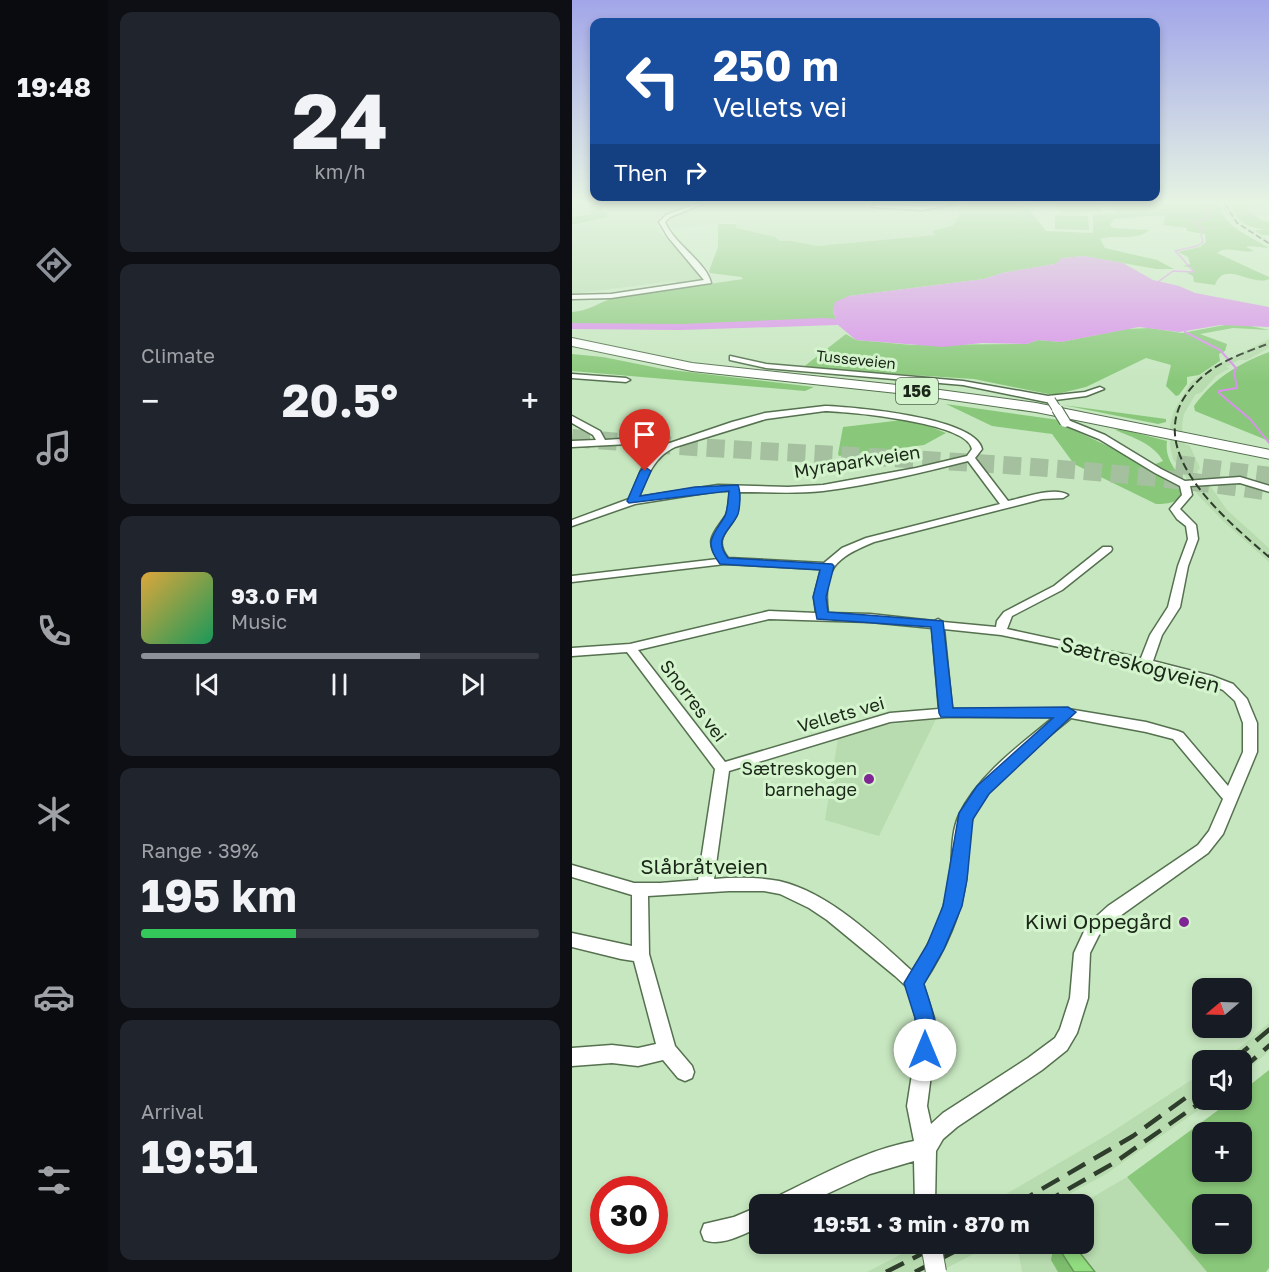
<!DOCTYPE html>
<meta charset="utf-8">
<style>
:root{--surface:#171b24;--page:#20242c;--text:#f1f3f6;--muted:#9ea1a6;--line:#363941;--accent:#8c9099}
body{margin:0;font-family:"Golos Text",sans-serif;background:var(--page);color:var(--text);height:100vh;display:flex;flex-direction:column;font-size:22px;white-space:nowrap}
*{box-sizing:border-box;margin:0}
p{font-size:20px;color:var(--muted)}
.icon{flex:none;width:33px;height:33px;fill:none;stroke:currentColor;stroke-width:2;stroke-linecap:round;stroke-linejoin:round}
.map{position:relative;flex:1;overflow:hidden}
.details{display:flex;flex-direction:column;gap:12px;padding:12px;background:#0d0f14;width:464px}
.details>*{flex:none}
.guide{position:absolute;left:18px;top:18px;width:570px;height:183px;border-radius:12px;box-shadow:0 3px 9px #0003;background:#1a4fa0;color:#fff;overflow:hidden}
.needle{width:39px;rotate:251deg}
.controls{position:absolute;left:620px;top:978px;display:grid;gap:12px}
.controls a{display:grid;place-items:center;width:60px;height:60px;border-radius:12px;background:var(--surface);box-shadow:0 3px 9px #0003;font-size:30px}
.speed{position:absolute;left:18px;top:1176px;display:flex;gap:12px;font-size:30px;font-weight:700;text-align:center}
.speed>*{display:grid;place-content:center;width:78px;height:78px;border-radius:50%;background:var(--surface);box-shadow:0 3px 9px #0003;line-height:1}
.speed .limit{border:9px solid #d22;background:#fff;color:#111}
.pin{position:absolute;display:grid;place-items:center;width:51px;height:51px;color:#fff;margin:-62px -26px;border-radius:50% 50% 50% 0;rotate:-45deg;box-shadow:0 0 6px #0007}
.pin .icon{rotate:45deg}
.me{position:absolute;width:66px;margin:-33px;rotate:0deg;stroke-linejoin:round;filter:drop-shadow(0 0 4px #0008)}
.turn{display:flex;align-items:center;gap:21px;height:126px;padding:0 24px;font-size:27px}
.turn .icon{width:78px;height:78px;stroke-width:2.5}
.turn b{display:block;font-size:42px;line-height:51px}
.then{display:flex;align-items:center;height:57px;padding:0 24px;background:#0003;gap:12px;font-size:22px}
.big{font-size:45px;font-weight:700;line-height:1.1}
.details .card{flex:1;display:flex;flex-direction:column;justify-content:center;gap:9px;min-width:0;padding:0 21px;border-radius:12px;background:var(--page)}
.details .dial{align-items:center;gap:0}
.dial b{font-size:78px;line-height:1}
.song{display:flex;align-items:center;gap:18px}
.cover{width:72px;height:72px;border-radius:9px;background:linear-gradient(135deg,hsl(40 70% 55%),hsl(150 70% 35%))}
.played{height:6px;border-radius:3px;background:linear-gradient(90deg,var(--accent) 70%,var(--line) 70%)}
.keys{display:flex;justify-content:space-around;direction:ltr}
.heat{display:flex;justify-content:space-between;align-items:center;font-size:33px;direction:ltr}
.charge{height:9px;border-radius:4px;background:linear-gradient(90deg,#34c759 39%,var(--line) 0)}
.trip{position:absolute;left:177px;top:1194px;width:345px;height:60px;border-radius:12px;background:var(--surface);box-shadow:0 3px 9px #0003;font-weight:700;line-height:60px;text-align:center}
main{display:flex;flex:1;min-height:0}
.dock{display:flex;flex-direction:column;width:108px;justify-content:space-around;align-items:center;background:#090b0e;color:var(--muted)}
.dock .icon{width:42px;height:42px}
.dock .on{color:var(--accent)}
.dock b{font-size:27px;color:var(--text)}
.map>svg:first-child{display:block}
</style>
<main>
<nav class="dock">
<b>19:48</b>
<svg class="icon on" aria-label="directions" viewBox="0 0 24 24"><path d="M12 3l9 9-9 9-9-9zM9 14v-3h6M13 9l2 2-2 2"/></svg>
<svg class="icon" aria-label="music" viewBox="0 0 24 24"><path d="M9 18V5l10-2v13"/><circle cx="6" cy="18" r="3"/><circle cx="16" cy="16" r="3"/></svg>
<svg class="icon" aria-label="phone" viewBox="0 0 24 24"><path d="M5 4h4l2 5-3 2q2 4 5 5l2-3 5 2v4C11 20 4 13 5 4z"/></svg>
<svg class="icon" aria-label="climate" viewBox="0 0 24 24"><path d="M12 3v18M4 7l16 10M4 17L20 7"/></svg>
<svg class="icon" aria-label="car" viewBox="0 0 24 24"><path d="M5 17H2v-5l4-1 3-4h7l3 4 3 1v5h-3M9 17h6M6 11h13"/><circle cx="7" cy="17" r="2"/><circle cx="17" cy="17" r="2"/></svg>
<svg class="icon" aria-label="filters" viewBox="0 0 24 24"><path d="M4 7h16M4 17h16"/><circle cx="9" cy="7" r="2"/><circle cx="15" cy="17" r="2"/></svg>
</nav>
<section class="details">
<div class="card dial"><b>24</b><p>km/h</p></div>
<div class="card"><p>Climate</p>
<div class="heat"><a>−</a><b class="big">20.5°</b><a>+</a></div>
</div>
<div class="card">
<div class="song"><i class="cover"></i><div><b>93.0 FM</b><p>Music</p></div></div>
<div class="played"></div>
<div class="keys"><svg class="icon" aria-label="previous" viewBox="0 0 24 24"><path d="M18 5L8 12l10 7zM5 5v14"/></svg><svg class="icon" aria-label="pause" viewBox="0 0 24 24"><path d="M8 5v14M16 5v14"/></svg><svg class="icon" aria-label="next" viewBox="0 0 24 24"><path d="M6 5l10 7-10 7zM19 5v14"/></svg></div>
</div>
<div class="card"><p>Range · 39%</p><b class="big">195 km</b><div class="charge"></div></div>
<div class="card"><p>Arrival</p><b class="big">19:51</b></div>
</section>
<div class="map">
<svg width="698" height="1272" viewBox="0 0 698 1272">
<rect width="100%" height="100%" fill="#c7e7c0"/>
<path fill="#b8dcaf" d="M 32,204 L 120,204 L 87,217 L 84,226 L 87,232 L 107,251 L 131,280 L 108,286 L 103,281 L 0,294 L 0,226 L 35,218 Z
M 139,204 L 302,204 L 296,204 L 306,214 L 374,207 L 385,209 L 388,215 L 380,226 L 361,231 L 365,235 L 244,246 L 219,241 L 208,241 L 202,237 L 165,228 L 161,222 L 98,228 L 98,219 Z
M 649,204 L 658,204 L 666,219 L 697,241 L 697,245 L 658,219 Z
M 697,339 L 697,348 L 675,360 L 667,360 L 654,367 L 658,368 L 644,376 L 630,392 L 623,395 L 612,414 L 610,425 L 611,439 L 613,444 L 618,446 L 628,468 L 625,472 L 628,479 L 632,484 L 637,484 L 655,510 L 697,548 L 697,562 L 651,521 L 626,495 L 601,459 L 598,446 L 598,425 L 602,411 L 619,382 L 639,368 Z
M 364,719 L 307,836 L 253,820 L 266,738 L 304,726 Z
M 697,1023 L 697,1051 L 669,1076 L 669,1060 L 653,1060 Z
M 630,1073 L 630,1100 L 641,1100 L 534,1174 L 479,1204 L 417,1204 L 535,1135 Z
M 555,1177 L 635,1272 L 450,1272 L 446,1250 L 451,1244 L 512,1244 L 512,1204 L 509,1204 Z
M 349,1244 L 417,1244 L 417,1246 L 367,1272 L 295,1272 Z"/>
<path fill="#89c87a" fill-rule="evenodd" d="M 17,204 L 30,207 L 36,217 L 0,225 L 0,217 L 19,214 Z
M 398,204 L 453,204 L 474,231 L 521,233 L 521,214 L 545,213 L 534,204 L 646,204 C 654,229 677,235 697,248 L 677,246 L 674,247 L 682,251 C 670,254 656,244 645,253 L 697,277 L 697,279 C 680,287 652,259 643,285 L 622,282 L 621,276 L 615,273 L 621,271 L 620,268 L 611,266 L 618,264 L 616,257 L 606,252 L 628,247 L 634,242 L 633,234 L 615,231 L 615,228 L 591,225 L 594,215 L 542,219 L 538,225 L 541,228 L 577,230 C 563,242 543,234 528,239 L 533,248 L 585,260 L 602,269 L 584,269 L 512,256 L 490,258 L 483,264 L 430,273 L 412,279 L 277,296 L 261,311 L 265,322 L 0,329 L 0,312 C 17,311 27,302 42,298 L 171,279 L 169,277 L 138,273 L 137,271 L 146,247 L 146,224 L 163,224 L 165,228 L 203,237 L 208,241 L 219,241 L 245,246 L 364,235 L 360,231 L 380,226 L 388,215 L 385,209 Z
M 481,204 L 523,204 L 532,212 L 490,214 Z
M 659,204 L 674,204 L 678,206 L 674,209 L 689,220 L 697,222 L 697,235 L 690,235 L 682,230 L 696,230 C 677,228 665,223 659,204 Z
M 483,215 L 516,216 L 517,230 L 483,229 Z
M 653,325 L 674,325 L 697,330 L 661,328 L 628,334 L 655,344 L 653,351 L 647,354 L 648,361 L 627,375 L 615,377 L 615,384 L 607,395 L 604,396 L 594,386 L 599,365 L 574,358 L 514,387 L 481,395 L 402,379 L 230,368 L 274,334 L 284,340 L 340,345 L 455,344 L 466,340 L 489,342 L 555,329 L 578,328 L 610,333 Z
M 697,352 L 697,441 L 623,411 L 622,406 C 642,378 666,364 697,352 Z
M 0,354 L 31,357 L 91,369 L 242,387 L 233,391 L 0,371 Z
M 374,404 L 487,420 L 489,425 C 532,442 571,465 612,486 C 609,503 598,504 584,504 L 502,464 L 480,434 L 420,426 Z
M 491,405 L 594,419 L 594,422 L 586,424 Z
M 339,419 L 374,433 L 352,445 L 267,456 L 266,454 L 271,427 Z
M 549,429 L 595,441 C 593,455 599,465 608,476 L 581,465 L 591,461 C 582,444 560,437 543,430 Z
M 697,1070 L 697,1268 L 694,1272 L 635,1272 L 555,1177 L 660,1100 L 669,1100 L 669,1092 ZM 669,1132 L 669,1172 L 630,1172 L 630,1132 ZM 630,1204 L 669,1204 L 669,1244 L 630,1244 Z"/>
<path fill="#d991eb" d="M 512,256 L 551,263 L 581,280 L 607,286 L 623,293 L 697,307 L 697,327 L 649,325 L 607,332 L 567,327 L 489,342 L 466,340 L 455,344 L 410,343 L 371,347 L 284,340 L 266,325 L 261,311 L 263,302 L 277,296 L 412,279 L 430,273 L 483,264 L 490,258 Z"/>
<g fill="none" stroke-linecap="round" stroke-linejoin="round">
<path stroke="#d991eb" stroke-width="1.5" d="M 586,282 L 601,271 L 622,272 C 615,265 611,258 603,251 L 625,246 L 631,242 L 629,235 L 631,229 L 622,223 L 636,217 L 634,216 L 638,213 L 635,210 L 642,208 L 643,204"/>
<path stroke="#d991eb" stroke-width="2" d="M 613,332 L 648,350 L 664,368 L 662,372 L 665,388 L 647,391 L 647,393 L 678,419 L 698,444"/>
<path fill="#d991eb" fill-rule="evenodd" d="M 250,318 L 265,319 L 270,322 L 265,325 L 109,330 L 0,329 L 0,323 L 109,324 Z"/>
<path stroke="#a4c09e" stroke-width="18" stroke-dasharray="18 9" stroke-linecap="butt" d="M 0,438 C 233,458 466,458 698,492
M 604,464 L 698,476"/>
<defs>
<path id="minor" d="M 124,204 L 131,204 L 98,217 L 93,222 C 102,244 135,263 139,283 L 39,298 L 0,299 L 0,295 L 39,294 L 132,280 L 96,237 L 87,222 L 94,215 Z
M 371,204 L 382,204 L 350,210 L 300,207 L 303,205 L 350,206 Z
M 158,356 L 194,364 L 391,381 L 476,396 L 513,392 L 528,387 L 532,389 L 514,396 L 483,400 L 479,403 L 391,385 L 194,368 L 158,360 Z
M 0,374 L 54,378 L 58,380 L 54,382 L 0,378 Z
M 253,406 C 281,407 403,417 410,449 L 403,458 L 436,501 C 451,498 483,486 496,495 L 491,498 L 470,499 L 302,542 C 263,558 250,569 256,613 L 298,614 L 362,621 L 366,619 L 371,622 L 424,627 L 425,621 L 432,612 L 482,586 L 531,547 L 539,547 L 540,549 L 539,551 L 490,590 L 440,616 L 435,629 L 569,658 L 578,635 L 596,607 L 606,566 L 616,539 L 614,526 L 605,519 L 598,509 L 610,495 L 608,486 L 583,473 L 527,439 L 490,424 L 490,420 L 496,420 L 533,435 L 589,469 L 613,481 L 668,477 L 698,486 L 698,492 L 668,483 L 618,486 L 620,495 L 608,509 L 624,525 L 626,539 L 616,566 L 608,607 L 590,635 L 581,661 L 640,676 L 661,684 L 675,699 L 685,723 L 685,752 L 651,834 L 636,853 L 548,916 L 527,935 L 518,953 L 516,998 L 505,1033 L 495,1050 L 470,1070 L 385,1127 L 371,1139 L 364,1151 L 363,1204 L 343,1204 L 342,1161 L 298,1174 L 233,1204 L 201,1204 L 204,1197 C 248,1176 293,1150 342,1141 L 335,1106 L 346,1036 L 344,1018 L 335,987 L 323,976 L 255,920 L 237,908 L 208,894 L 192,891 L 157,891 L 76,896 L 77,954 L 103,1046 L 120,1066 L 122,1072 L 120,1078 L 113,1081 L 106,1078 L 91,1060 L 66,1066 L 40,1063 L 0,1066 L 0,1048 L 40,1045 L 66,1048 L 84,1044 L 62,961 L 49,959 L 0,947 L 0,933 L 60,946 L 60,895 L 0,877 L 0,865 L 62,883 L 88,883 L 126,880 L 143,769 L 55,652 L 0,656 L 0,648 L 58,644 L 197,611 L 244,613 L 242,597 L 249,569 L 153,564 L 0,582 L 0,576 L 146,559 C 131,539 144,531 154,515 C 157,509 157,499 158,491 L 146,491 L 63,504 L 0,526 L 0,520 L 57,499 L 71,466 L 85,449 L 76,443 L 0,447 L 0,441 L 24,440 L 21,435 L 0,423 L 0,416 L 28,431 L 33,440 L 78,437 L 92,445 L 160,422 L 193,413 ZM 253,411 C 277,412 396,422 400,449 L 395,456 L 344,468 L 251,485 L 216,487 L 146,485 L 67,497 C 75,476 82,457 103,447 L 194,419 ZM 396,461 L 428,504 L 294,538 L 270,548 L 252,563 L 156,558 C 141,538 156,532 164,516 C 167,509 167,499 167,492 C 195,492 223,494 251,491 C 299,485 348,473 396,461 ZM 197,619 L 298,622 L 360,628 L 367,709 L 318,713 L 153,762 L 66,650 ZM 372,629 L 429,635 L 516,653 L 632,682 L 651,690 L 663,701 L 671,723 L 671,752 L 656,786 L 611,733 L 606,731 L 574,722 L 496,709 L 380,709 ZM 374,717 L 482,717 C 448,745 406,775 387,815 C 378,835 381,858 378,878 C 373,912 359,943 340,971 C 304,938 256,892 207,881 C 185,877 164,877 142,879 L 157,771 L 318,722 ZM 499,718 L 574,732 L 601,739 L 651,799 L 637,831 L 626,845 L 536,906 L 515,925 L 502,953 L 498,998 L 488,1029 L 483,1038 L 456,1058 L 371,1113 L 359,1124 L 355,1106 L 364,1036 L 362,1018 L 351,984 C 372,952 389,916 394,879 C 397,858 393,835 402,815 C 418,780 469,743 499,718 Z
M 188,1206 L 188,1227 C 171,1234 150,1247 132,1240 L 129,1232 L 132,1224 L 162,1217 Z"/>
<path id="primary" d="M 0,338 L 120,363 L 353,388 L 464,403 L 698,450 L 698,459 L 464,412 L 353,396 L 120,371 L 0,346 Z"/>
</defs>
<use href="#minor" stroke="#55714f" stroke-width="3"/>
<use href="#primary" stroke="#55714f" stroke-width="2"/>
<use href="#minor" fill="#fff" fill-rule="evenodd"/>
<use href="#primary" fill="#fff" fill-rule="evenodd"/>
<path stroke="#2f3d2c" stroke-width="1.5" stroke-dasharray="6 3" stroke-linecap="butt" d="M 653,204 L 665,223 L 698,244"/>
<path stroke="#2f3d2c" stroke-width="2" stroke-dasharray="8 4" stroke-linecap="butt" d="M 697,557 C 645,512 554,437 635,373 C 653,359 677,351 698,343"/>
<path stroke="#2f3d2c" stroke-width="3" stroke-dasharray="12 6" stroke-linecap="butt" d="M 696,555 L 698,557"/>
<path stroke="#2f3d2c" stroke-width="4.5" stroke-dasharray="20 10" stroke-linecap="butt" d="M 661,1060 L 698,1029
M 669,1070 L 698,1045
M 444,1204 L 561,1136 L 630,1086
M 470,1204 L 542,1163 L 632,1100
M 314,1272 L 369,1244
M 343,1272 L 397,1244"/>
<defs>
<path id="minor-bridge-far2" d="M 479,400 L 486,411"/>
<path id="minor-bridge-far1" d="M 485,409 L 493,422"/>
<path id="minor-bridge" d="M 359,1244 L 364,1272"/>
</defs>
<use href="#minor-bridge-far2" stroke="#55714f" stroke-width="10" stroke-linecap="butt"/>
<use href="#minor-bridge-far1" stroke="#55714f" stroke-width="12" stroke-linecap="butt"/>
<use href="#minor-bridge" stroke="#55714f" stroke-width="22" stroke-linecap="butt"/>
<use href="#minor-bridge-far2" stroke="#fff" stroke-width="8"/>
<use href="#minor-bridge-far1" stroke="#fff" stroke-width="10"/>
<use href="#minor-bridge" stroke="#fff" stroke-width="20"/>
</g>
<path fill="#7dbd6d" d="M 482,1244 L 501,1244 L 523,1272 L 486,1272 L 479,1260 Z"/>
<path fill="#91dc7f" stroke="#669a59" stroke-width="1.5" d="M 484,1244 L 501,1244 L 523,1272 L 502,1272 Z"/>
<linearGradient id="sky" x2="0" y2="1"><stop stop-color="#a2a6e9"/><stop offset="0.53" stop-color="#e6f4e3"/><stop offset="1" stop-color="#e6f4e3" stop-opacity="0"/></linearGradient>
<rect width="698" height="382" fill="url(#sky)"/>
<path fill="#1a73e8" stroke="#114b97" stroke-width="1.5" d="M 73,467 L 79,471 L 68,496 L 123,487 L 166,485 C 169,492 168,507 166,514 C 159,530 140,538 156,558 L 260,564 L 262,566 L 254,597 L 256,612 L 371,621 L 381,708 L 496,707 L 504,712 L 417,794 L 401,819 L 395,880 L 390,906 L 372,949 L 352,984 C 359,1006 370,1034 361,1057 L 353,1059 L 346,1057 L 343,1050 L 343,1018 L 332,983 L 355,945 L 371,906 L 387,813 L 405,786 L 481,718 L 369,717 L 367,713 L 359,627 L 245,619 L 241,597 L 248,570 L 148,564 C 131,541 141,536 153,516 C 156,509 156,499 157,491 L 57,503 L 55,501 L 68,471 Z"/>
<g fill="#802694" stroke="#d4f4cd" stroke-width="2">
<circle cx="297" cy="779" r="6"/>
<circle cx="612" cy="922" r="6"/>
</g>
<g text-anchor="middle" stroke-width="6" stroke-linejoin="round" paint-order="stroke">
<g font-size="15" fill="#1a2617" stroke="#d4f4cd">
<text transform="translate(284 360) rotate(6)" y="5">Tusseveien</text>
</g>
<rect fill="#d4f4cd" stroke="#52644e" stroke-width="1.5" x="324" y="378" width="42" height="26" rx="4.5"/>
<g font-size="16" font-weight="bold" fill="#1a2617">
<text x="345" y="397">156</text>
</g>
<g font-size="18" fill="#1a2617" stroke="#d4f4cd">
<text transform="translate(285 462) rotate(-9)" y="6">Myraparkveien</text>
<text transform="translate(121 701) rotate(53)" y="6">Snorres vei</text>
<text transform="translate(269 715) rotate(-16)" y="6">Vellets vei</text>
</g>
<g font-size="18" fill="#1a2617" stroke="#d4f4cd" text-anchor="end">
<text x="285" y="775">Sætreskogen<tspan x="285" dy="21">barnehage</tspan></text>
</g>
<g font-size="21" fill="#1a2617" stroke="#d4f4cd">
<text transform="translate(568 665) rotate(15)" y="7">Sætreskogveien</text>
<text x="132" y="874">Slåbråtveien</text>
</g>
<g font-size="21" fill="#1a2617" stroke="#d4f4cd" text-anchor="end">
<text x="600" y="929">Kiwi Oppegård</text>
</g>
</g>
</svg>
<div class="controls">
<a><svg class="needle" viewBox="-14 -14 28 28"><path d="M0-13l5 13h-10z" fill="#e53935"/><path d="M0 13l5-13h-10z" fill="#9ea1a6"/></svg></a>
<a><svg class="icon" aria-label="sound" viewBox="0 0 24 24"><path d="M4 9h4l5-4v14l-5-4H4zM17 9q2 3 0 6"/></svg></a>
<a>+</a>
<a>−</a>
</div>
<div class="speed"><div class="limit">30</div></div>
<div class="pin" style="left:73px;top:471px;background:#d93025"><svg class="icon" aria-label="arrive" viewBox="0 0 24 24"><path d="M6 21V4h12l-3 4 3 4H6"/></svg></div>
<svg class="me" style="left:353px;top:1050px" viewBox="-20 -20 40 40"><circle r="19" fill="#fff"/><path d="M0-13L10 11 0 6-10 11z" fill="#1a73e8"/></svg>
<div class="trip">19:51 · 3 min · 870 m</div>
<div class="guide">
<div class="turn"><svg class="icon" aria-label="left" viewBox="0 0 24 24"><path d="M17 20v-9H6M10 6l-5 5 5 5"/></svg><div><b>250 m</b>Vellets vei</div></div>
<div class="then">Then<svg class="icon" aria-label="right" viewBox="0 0 24 24"><path d="M7 20v-9h11M14 6l5 5-5 5"/></svg></div>
</div>
</div>
</main>
